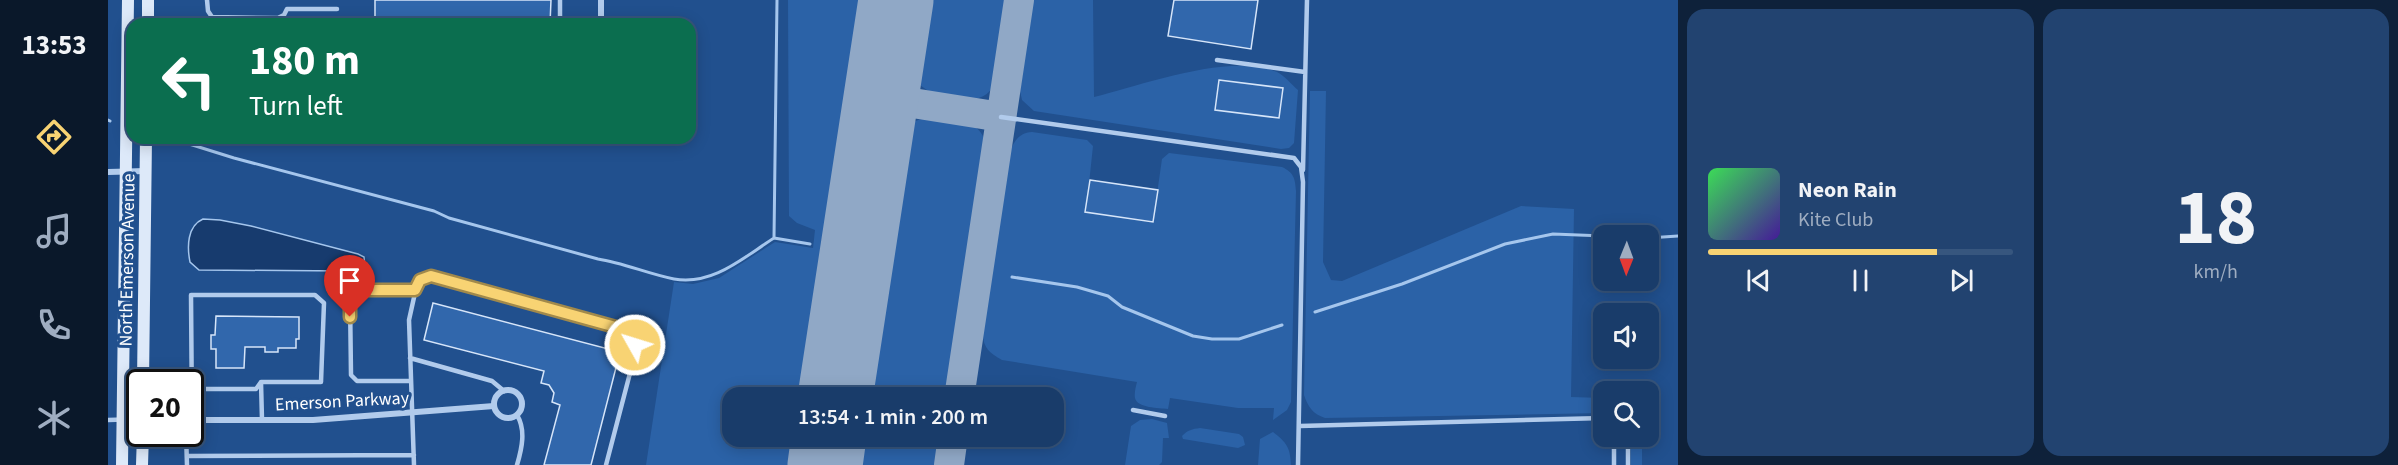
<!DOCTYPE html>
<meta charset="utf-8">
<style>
:root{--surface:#193c6a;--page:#224370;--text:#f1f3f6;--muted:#9fadc1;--line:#37567e;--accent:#f8d373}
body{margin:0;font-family:"Source Sans 3",sans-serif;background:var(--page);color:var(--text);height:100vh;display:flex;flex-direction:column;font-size:22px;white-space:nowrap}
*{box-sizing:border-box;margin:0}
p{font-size:20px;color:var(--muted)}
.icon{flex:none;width:33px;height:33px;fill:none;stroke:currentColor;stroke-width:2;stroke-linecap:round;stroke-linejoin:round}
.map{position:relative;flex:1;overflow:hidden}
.drawer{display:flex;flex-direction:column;gap:9px;padding:9px;background:#0e213a;width:720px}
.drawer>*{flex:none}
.hud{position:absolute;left:18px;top:18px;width:570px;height:126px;border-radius:18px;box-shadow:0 3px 15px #0003,0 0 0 2px var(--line);background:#0b6e4f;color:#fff;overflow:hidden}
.needle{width:39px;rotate:181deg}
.controls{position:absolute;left:1485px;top:225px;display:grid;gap:12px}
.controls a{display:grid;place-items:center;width:66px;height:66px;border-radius:12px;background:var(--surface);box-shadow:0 3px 15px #0003,0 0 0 2px var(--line);font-size:30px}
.speed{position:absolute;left:18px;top:369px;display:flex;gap:12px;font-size:30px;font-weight:700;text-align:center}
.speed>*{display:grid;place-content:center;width:78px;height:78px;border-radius:50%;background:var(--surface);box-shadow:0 3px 15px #0003,0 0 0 2px var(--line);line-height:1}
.speed .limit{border:3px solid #111;border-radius:9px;background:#fff;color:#111}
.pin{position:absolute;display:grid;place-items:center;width:51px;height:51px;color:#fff;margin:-62px -26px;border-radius:50% 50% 50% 0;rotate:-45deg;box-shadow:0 0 6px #0007}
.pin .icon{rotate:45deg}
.me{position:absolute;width:66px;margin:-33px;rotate:309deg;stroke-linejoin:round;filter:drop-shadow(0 0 4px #0008)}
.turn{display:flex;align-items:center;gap:21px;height:126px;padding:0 24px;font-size:27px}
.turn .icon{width:78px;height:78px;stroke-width:2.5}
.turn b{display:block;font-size:42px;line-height:51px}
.drawer .widget{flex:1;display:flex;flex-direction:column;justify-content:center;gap:9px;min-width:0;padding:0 21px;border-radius:18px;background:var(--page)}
.drawer .dial{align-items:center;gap:0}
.dial b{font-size:78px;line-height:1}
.song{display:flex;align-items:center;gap:18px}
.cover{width:72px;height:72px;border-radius:9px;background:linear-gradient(135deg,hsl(130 70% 55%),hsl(260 70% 35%))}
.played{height:6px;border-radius:3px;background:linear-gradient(90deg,var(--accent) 75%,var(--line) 75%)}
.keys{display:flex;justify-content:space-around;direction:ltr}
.drawer .tiles{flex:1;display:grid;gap:9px;grid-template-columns:repeat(2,1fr)}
.trip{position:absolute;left:614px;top:387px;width:342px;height:60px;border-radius:18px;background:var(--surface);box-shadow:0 3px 15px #0003,0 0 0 2px var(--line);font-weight:600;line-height:60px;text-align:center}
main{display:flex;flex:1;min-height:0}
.tab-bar{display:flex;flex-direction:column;width:108px;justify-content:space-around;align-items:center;background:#0a182a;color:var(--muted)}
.tab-bar .icon{width:42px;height:42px}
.tab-bar .on{color:var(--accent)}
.tab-bar b{font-size:27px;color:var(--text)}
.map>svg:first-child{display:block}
</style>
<main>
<nav class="tab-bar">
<b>13:53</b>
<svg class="icon on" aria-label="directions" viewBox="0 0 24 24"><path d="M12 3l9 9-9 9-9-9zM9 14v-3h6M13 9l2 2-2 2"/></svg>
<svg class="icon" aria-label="music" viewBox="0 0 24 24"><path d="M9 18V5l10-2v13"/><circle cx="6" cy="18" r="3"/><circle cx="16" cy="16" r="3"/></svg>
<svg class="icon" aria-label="phone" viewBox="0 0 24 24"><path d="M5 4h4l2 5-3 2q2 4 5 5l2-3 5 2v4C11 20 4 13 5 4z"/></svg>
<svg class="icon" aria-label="climate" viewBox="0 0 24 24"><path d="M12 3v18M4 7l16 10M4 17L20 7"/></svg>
</nav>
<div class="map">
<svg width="1570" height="465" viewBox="0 0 1570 465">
<rect width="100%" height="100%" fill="#21508e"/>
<path fill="#2b62a7" d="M 680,0 L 769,0 L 709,397 L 624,398 L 624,436 L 703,437 L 699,465 L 538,465 L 566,282 L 585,284 L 611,278 L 667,242 L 705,248 L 707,230 L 689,223 L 681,216 Z
M 808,0 L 899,0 L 886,83 C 877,114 813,99 803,73 C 794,52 804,22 808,0 Z
M 925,0 L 985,0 L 986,97 C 1034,85 1123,52 1169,72 C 1176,75 1184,85 1190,90 L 1186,143 L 1181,148 L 1173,149 L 926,111 L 914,100 L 912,91 Z
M 1202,91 L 1218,91 L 1215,262 L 1223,280 L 1234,281 L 1413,206 L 1466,209 L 1463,397 L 1495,398 L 1495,413 L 1217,418 C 1205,414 1200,407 1196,395 Z
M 826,117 C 845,120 873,119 877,143 L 843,397 L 747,397 L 788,141 C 796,124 807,119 826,117 Z
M 924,132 L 979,140 L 985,146 L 978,212 L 1045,222 L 1054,159 L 1061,153 L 1174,167 C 1186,173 1187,178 1188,191 L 1183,402 L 1179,410 L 1165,420 L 1166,408 L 1130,408 L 1062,398 L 1060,409 C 1051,408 1029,408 1027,398 C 1026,393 1028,386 1029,382 L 894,360 C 882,353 875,348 875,334 L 902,152 C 906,141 911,133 924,132 Z
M 1044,419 L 1059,423 L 1061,438 L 1055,438 L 1054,462 L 1051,465 L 1017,465 L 1023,426 L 1032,420 Z
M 1092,428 L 1131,434 L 1135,437 L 1137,445 L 1130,448 L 1075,439 L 1074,436 C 1080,430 1084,429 1092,428 Z
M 1165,432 C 1179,443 1182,447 1183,465 L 1150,465 L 1152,439 Z
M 742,437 L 838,437 L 833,465 L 737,465 Z
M 1523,437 L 1534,437 L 1534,465 L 1523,465 Z"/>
<path fill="#173b6e" stroke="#a5c6ed" stroke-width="1.5" d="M 95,219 L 112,220 L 143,226 L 250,254 L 256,257 L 257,266 L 253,270 L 238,271 L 91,270 L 82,262 C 79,247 79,226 95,219 Z"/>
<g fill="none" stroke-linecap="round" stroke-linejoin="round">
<path stroke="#a5c6ed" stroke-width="3" d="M 0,120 L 2,121
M 62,138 L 126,158 L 326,211 L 341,218 L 490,259 C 516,263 540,274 566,279 C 605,286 636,257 666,238 L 702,244
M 666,238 L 669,0
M 1540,238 L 1570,236
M 904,277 L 969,287 L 1000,296 L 1014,307 L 1085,336 L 1104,339 L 1131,339 L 1174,325
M 1207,312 L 1294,284 L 1397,244 L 1445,234 L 1496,236"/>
<path stroke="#90a8c6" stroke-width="30" d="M 773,98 L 893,117
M 851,398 L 911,0
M 841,465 L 845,436"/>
<path stroke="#90a8c6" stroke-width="75" d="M 727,398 L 788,0
M 717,465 L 721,436"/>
</g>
<path fill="#3167ac" stroke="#d6e5f9" stroke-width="1.5" d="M 267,0 L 443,0 L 442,24 L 267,24 Z
M 1066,0 L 1150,0 L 1143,49 L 1060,36 Z
M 1111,80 L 1175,88 L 1171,118 L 1107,110 Z
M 982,180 L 1050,190 L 1045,222 L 977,212 Z
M 325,303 L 512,352 L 483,465 L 436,465 L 452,405 L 444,402 L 446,393 L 441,385 L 433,383 L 436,371 L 316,340 Z
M 108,316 L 191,317 L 191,339 L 188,339 L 188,348 L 170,348 L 170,352 L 157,352 L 157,347 L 137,347 L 136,368 L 108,368 L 108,349 L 103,349 L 103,335 L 107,335 Z"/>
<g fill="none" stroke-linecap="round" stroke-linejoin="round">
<path stroke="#b1cbec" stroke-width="4.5" d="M 99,0 L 100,11 L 104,17 L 170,18 L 176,15 L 179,9 L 229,9
M 452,0 L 452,24
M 1109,60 L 1197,72
M 893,117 L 1186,158 L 1193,167 L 1195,182 L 1190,465
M 1195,170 L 1199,0
M 302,358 L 384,381 L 396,391
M 303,381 L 249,381 L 243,375 L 242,298 L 249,289 L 307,290
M 153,382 L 154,420
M 83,389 L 148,389 L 153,382 L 213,382 L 216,303 L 207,295 L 83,295 L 84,420
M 1025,410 L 1057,416
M 409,415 C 418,430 414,448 409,465
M 0,420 L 32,419
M 1192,426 L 1496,418
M 78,434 L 79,465
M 1506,436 L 1506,465
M 79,456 L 306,455
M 306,465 L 301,320 L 309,284 L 317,277 L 323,276 L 515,329 C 525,336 527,342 527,354 L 498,465
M 1520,465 L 1520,436"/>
<path stroke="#b1cbec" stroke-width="6" d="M 493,0 L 493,24
M 0,172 L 38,171
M386 404a14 14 0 1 1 28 0a14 14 0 1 1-28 0Z
M 82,420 L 205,420 L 386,406"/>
<path stroke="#dde9f9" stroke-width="12" d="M 40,24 L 40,0
M 35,382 L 38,138
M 14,465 L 20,0
M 34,465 L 35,434"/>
</g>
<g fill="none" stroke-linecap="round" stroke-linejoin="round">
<defs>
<path id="route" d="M 242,317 L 242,298 L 249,290 L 307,290 L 312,280 L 323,276 L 515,329 L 525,339 L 527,345"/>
</defs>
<use href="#route" stroke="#a1894b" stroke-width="15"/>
<use href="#route" stroke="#f8d373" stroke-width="10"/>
</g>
<g text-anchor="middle" stroke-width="6" stroke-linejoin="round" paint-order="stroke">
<g font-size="18" fill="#fff" stroke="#21508e">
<text transform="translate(19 260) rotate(-89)" y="6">North Emerson Avenue</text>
<text transform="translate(234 401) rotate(-3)" y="6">Emerson Parkway</text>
</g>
</g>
</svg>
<div class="controls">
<a><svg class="needle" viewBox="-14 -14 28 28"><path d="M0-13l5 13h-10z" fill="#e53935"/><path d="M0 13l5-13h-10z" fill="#9fadc1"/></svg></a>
<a><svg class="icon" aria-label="sound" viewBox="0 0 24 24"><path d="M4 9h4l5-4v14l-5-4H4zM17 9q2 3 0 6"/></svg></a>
<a><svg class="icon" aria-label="search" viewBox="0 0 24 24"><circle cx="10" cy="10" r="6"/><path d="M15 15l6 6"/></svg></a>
</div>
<div class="speed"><div class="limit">20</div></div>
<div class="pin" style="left:242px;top:317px;background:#d93025"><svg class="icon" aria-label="arrive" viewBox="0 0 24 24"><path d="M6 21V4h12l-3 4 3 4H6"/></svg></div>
<svg class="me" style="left:527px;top:345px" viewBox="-20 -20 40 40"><circle r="17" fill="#f8d373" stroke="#fff" stroke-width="3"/><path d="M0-11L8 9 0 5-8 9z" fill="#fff"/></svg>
<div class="trip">13:54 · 1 min · 200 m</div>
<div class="hud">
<div class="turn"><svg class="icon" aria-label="left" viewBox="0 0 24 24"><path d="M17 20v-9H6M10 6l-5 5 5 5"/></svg><div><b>180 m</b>Turn left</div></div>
</div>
</div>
<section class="drawer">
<div class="tiles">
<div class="widget">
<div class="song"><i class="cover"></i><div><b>Neon Rain</b><p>Kite Club</p></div></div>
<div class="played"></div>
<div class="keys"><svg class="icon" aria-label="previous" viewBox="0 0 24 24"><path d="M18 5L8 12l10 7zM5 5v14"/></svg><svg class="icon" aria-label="pause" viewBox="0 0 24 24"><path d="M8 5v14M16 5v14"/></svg><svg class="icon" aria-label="next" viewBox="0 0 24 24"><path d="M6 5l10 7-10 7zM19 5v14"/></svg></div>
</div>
<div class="widget dial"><b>18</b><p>km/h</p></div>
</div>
</section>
</main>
